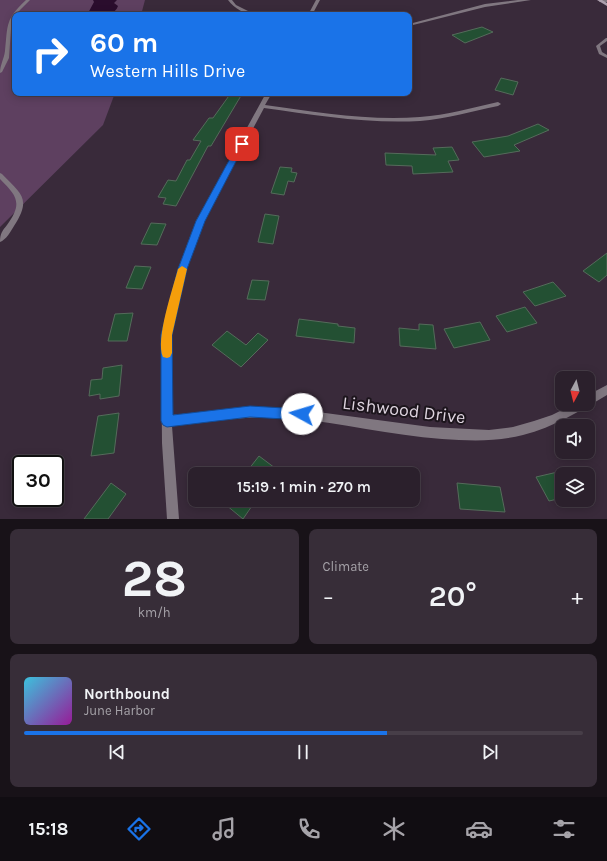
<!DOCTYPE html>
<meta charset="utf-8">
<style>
:root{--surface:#2b202c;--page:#372d38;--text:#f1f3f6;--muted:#a6a3a9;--line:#473e48;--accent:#1a73e8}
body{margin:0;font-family:Karla,sans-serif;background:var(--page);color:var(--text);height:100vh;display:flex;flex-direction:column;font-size:15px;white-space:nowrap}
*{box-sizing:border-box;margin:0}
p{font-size:13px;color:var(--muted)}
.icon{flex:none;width:22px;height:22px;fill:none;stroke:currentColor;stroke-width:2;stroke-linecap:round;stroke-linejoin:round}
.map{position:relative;height:519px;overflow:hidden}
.side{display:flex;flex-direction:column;gap:10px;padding:10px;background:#181218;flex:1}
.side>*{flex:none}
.banner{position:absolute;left:12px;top:12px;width:400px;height:84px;border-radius:8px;box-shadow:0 2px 10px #0003,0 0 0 1px var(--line);background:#1a73e8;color:#fff;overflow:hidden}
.needle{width:26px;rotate:187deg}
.buttons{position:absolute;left:555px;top:371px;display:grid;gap:8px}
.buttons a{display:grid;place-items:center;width:40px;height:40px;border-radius:8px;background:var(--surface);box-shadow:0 2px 10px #0003,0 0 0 1px var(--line);font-size:20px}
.speed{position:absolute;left:12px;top:455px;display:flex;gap:8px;font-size:20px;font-weight:700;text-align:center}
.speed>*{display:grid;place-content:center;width:52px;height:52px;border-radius:50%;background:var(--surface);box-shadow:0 2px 10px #0003,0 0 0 1px var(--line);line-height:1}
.speed .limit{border:2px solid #111;border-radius:6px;background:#fff;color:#111}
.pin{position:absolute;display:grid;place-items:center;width:34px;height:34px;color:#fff;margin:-17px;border-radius:8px;box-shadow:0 2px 6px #0006}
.me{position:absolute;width:44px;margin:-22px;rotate:276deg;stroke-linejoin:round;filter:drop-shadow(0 0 3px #0008)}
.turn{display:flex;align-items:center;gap:14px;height:84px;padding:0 12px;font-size:18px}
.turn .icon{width:52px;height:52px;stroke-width:2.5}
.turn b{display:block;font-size:28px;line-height:34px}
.big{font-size:30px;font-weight:600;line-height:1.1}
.side .card{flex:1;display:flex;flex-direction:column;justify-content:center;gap:6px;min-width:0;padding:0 14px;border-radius:8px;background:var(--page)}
.side .dial{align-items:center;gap:0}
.dial b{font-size:52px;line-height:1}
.song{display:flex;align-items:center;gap:12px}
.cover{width:48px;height:48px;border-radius:6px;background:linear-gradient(135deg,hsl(190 70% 55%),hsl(300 70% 35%))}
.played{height:4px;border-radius:2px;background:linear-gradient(90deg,var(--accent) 65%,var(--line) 65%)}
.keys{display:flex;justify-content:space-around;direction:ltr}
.heat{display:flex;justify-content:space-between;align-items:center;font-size:22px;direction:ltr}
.side .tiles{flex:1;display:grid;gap:10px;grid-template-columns:1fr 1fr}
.card:last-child{grid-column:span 2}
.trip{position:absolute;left:188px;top:467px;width:232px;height:40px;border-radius:8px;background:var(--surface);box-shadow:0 2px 10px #0003,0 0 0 1px var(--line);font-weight:600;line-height:40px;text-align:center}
.dock{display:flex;height:64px;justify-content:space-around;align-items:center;background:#110d12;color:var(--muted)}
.dock .icon{width:28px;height:28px}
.dock .selected{color:var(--accent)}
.dock b{font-size:18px;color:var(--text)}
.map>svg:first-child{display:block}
</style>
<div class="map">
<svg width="607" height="519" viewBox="0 0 607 519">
<rect width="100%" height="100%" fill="#392a3a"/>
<path fill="#5e4060" d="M 0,0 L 145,0 L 141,15 L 15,15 L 15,93 L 115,93 L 103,125 L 0,227 Z"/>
<path fill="#2a0d2d" d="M 93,0 L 117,0 L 114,3 L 118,6 C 114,18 97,15 87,15 L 94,2 Z"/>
<path fill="#235033" stroke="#556b5b" d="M 482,27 L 493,32 L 465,43 L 452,35 Z
M 501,78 L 518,82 L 513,95 L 495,90 Z
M 231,93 L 242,94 L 211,146 L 208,146 L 176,206 L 163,204 L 166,198 L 158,197 L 168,180 L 176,181 L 187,160 L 190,160 L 201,141 L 193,140 L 209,118 L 213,118 Z
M 538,124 L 549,130 L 514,145 L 520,151 L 484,157 L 472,142 L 508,136 Z
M 452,147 L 459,160 L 448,161 L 453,172 L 413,174 L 412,166 L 386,165 L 385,153 L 436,155 L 433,148 Z
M 280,167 L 292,168 L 291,172 L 297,173 L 294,182 L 288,181 L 284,195 L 271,193 Z
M 265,214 L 279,216 L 273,244 L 258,242 Z
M 151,223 L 166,224 L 157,245 L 141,244 Z
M 607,253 L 607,275 L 599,282 L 583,271 Z
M 135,266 L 151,267 L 142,289 L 126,288 Z
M 252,280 L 269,281 L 265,300 L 247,299 Z
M 553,282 L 566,296 L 535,306 L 523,292 Z
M 525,307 L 537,323 L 507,332 L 496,316 Z
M 133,313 L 127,341 L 108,341 L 115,314 Z
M 299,319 L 338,324 L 338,326 L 355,328 L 354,343 L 296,336 Z
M 480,322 L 490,340 L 454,348 L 444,329 Z
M 419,324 L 433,325 L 436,349 L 400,346 L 399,328 L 419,330 Z
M 227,331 L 246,345 L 258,333 L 268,340 L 241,367 L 212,345 Z
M 122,365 L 119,396 L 100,399 L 100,394 L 89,396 L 91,380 L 102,379 L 103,368 Z
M 119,413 L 114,453 L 91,456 L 98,416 Z
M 259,456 L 283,474 L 245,474 Z
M 562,471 L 562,498 L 549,501 L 536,477 Z
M 111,483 L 126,494 L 108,519 L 84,519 Z
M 457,483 L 500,487 L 505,512 L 460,509 Z
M 220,500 L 256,500 L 243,519 Z"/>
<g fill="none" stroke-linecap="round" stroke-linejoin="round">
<path fill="#807780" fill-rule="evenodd" d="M 600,0 L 607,0 L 607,2 L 599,2 Z
M 606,38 L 607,38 L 607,41 L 600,46 L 602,52 L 607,55 L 607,58 L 599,54 L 596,46 Z"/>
<path fill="#807780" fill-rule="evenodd" d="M 26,0 L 30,0 L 15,15 L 11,29 L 9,58 L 2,72 L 0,73 C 0,65 4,59 5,51 C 8,24 5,20 26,0 Z
M 228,0 L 232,0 L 236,5 L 256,15 C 245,15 234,8 228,0 Z
M 316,0 L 320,0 L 312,15 L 308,15 Z
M 518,0 L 531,0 L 485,7 L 409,26 L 409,24 L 485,4 Z
M 266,93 L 272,93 L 265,105 C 317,112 368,121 420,117 C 447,115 472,108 498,102 L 501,104 L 498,106 C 472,111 446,119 420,121 C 367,124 315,115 264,108 L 204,221 L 186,269 L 171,335 L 172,415 L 243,408 L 288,408 L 430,427 L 489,430 L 513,427 L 534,421 L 552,415 L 574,404 L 588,404 L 588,395 L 607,385 L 607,395 C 580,411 554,427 523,435 C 496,442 470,441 442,439 C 391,435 341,423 290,418 C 250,415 211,421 172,426 L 179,519 L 167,519 L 162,443 L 161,335 L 178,269 L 196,221 Z
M 0,173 L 2,174 C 21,194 32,198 14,226 C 11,231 6,240 0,242 C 0,234 2,231 7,225 C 23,203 17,196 0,179 Z"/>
<path fill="#ada0ad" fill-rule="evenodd" d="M 597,0 L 602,0 L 607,3 L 607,6 Z"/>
</g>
<path fill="#1a73e8" stroke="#114b97" d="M 242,142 L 245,144 L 205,221 L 187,269 L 172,335 L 173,415 L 250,406 L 302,409 L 307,410 L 308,414 L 307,418 L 302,420 L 250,417 L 167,427 L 163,425 L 161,421 L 161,335 L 178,269 L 196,221 L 238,144 Z"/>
<path fill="#f59e0b" d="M 182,266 L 187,269 L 172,335 L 172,353 L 170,357 L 167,358 L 163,357 C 155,340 173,288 178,269 Z"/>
<g text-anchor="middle" stroke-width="4" stroke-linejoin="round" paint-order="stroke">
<g font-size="18" fill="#ddd3de" stroke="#1c151c">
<text transform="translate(404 410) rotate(7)" y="6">Lishwood Drive</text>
</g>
</g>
</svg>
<div class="buttons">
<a><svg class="needle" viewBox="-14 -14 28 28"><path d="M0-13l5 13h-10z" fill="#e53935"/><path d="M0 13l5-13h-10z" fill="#a6a3a9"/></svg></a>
<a><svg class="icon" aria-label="sound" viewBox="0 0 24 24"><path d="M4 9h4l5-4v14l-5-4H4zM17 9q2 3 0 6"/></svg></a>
<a><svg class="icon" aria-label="layers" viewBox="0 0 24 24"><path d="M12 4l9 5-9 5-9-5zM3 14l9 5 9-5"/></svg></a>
</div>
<div class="speed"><div class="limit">30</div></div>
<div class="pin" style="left:242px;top:144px;background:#d93025"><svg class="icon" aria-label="arrive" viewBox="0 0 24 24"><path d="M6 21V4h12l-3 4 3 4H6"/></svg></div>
<svg class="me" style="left:302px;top:414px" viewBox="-20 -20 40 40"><circle r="19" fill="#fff"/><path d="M0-13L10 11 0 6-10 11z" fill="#1a73e8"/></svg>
<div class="trip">15:19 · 1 min · 270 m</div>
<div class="banner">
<div class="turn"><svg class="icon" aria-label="right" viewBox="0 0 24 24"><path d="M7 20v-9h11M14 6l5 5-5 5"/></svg><div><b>60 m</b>Western Hills Drive</div></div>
</div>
</div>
<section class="side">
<div class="tiles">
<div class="card dial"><b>28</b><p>km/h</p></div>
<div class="card"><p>Climate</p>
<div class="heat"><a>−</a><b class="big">20°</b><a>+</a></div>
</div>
<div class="card">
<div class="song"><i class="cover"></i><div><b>Northbound</b><p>June Harbor</p></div></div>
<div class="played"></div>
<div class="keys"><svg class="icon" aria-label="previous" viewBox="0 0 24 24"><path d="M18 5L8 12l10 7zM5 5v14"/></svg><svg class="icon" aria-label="pause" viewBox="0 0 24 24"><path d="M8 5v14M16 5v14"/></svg><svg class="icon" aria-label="next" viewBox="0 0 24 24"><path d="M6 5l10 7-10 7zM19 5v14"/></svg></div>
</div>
</div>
</section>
<nav class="dock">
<b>15:18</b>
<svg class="icon selected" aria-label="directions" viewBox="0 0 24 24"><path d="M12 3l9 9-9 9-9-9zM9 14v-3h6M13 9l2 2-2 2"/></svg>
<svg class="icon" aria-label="music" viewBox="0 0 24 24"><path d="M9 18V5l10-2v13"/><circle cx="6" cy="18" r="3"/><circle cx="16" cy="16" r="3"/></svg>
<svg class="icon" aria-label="phone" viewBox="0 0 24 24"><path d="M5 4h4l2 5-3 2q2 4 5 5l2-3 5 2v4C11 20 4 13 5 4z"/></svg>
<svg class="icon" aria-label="climate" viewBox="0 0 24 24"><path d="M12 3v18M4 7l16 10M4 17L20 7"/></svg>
<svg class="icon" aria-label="car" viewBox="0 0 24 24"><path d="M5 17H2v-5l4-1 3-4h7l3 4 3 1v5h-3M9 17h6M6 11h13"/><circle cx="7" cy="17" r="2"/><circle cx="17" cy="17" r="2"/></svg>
<svg class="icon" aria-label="filters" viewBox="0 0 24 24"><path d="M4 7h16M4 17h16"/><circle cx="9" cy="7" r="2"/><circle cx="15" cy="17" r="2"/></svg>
</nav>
